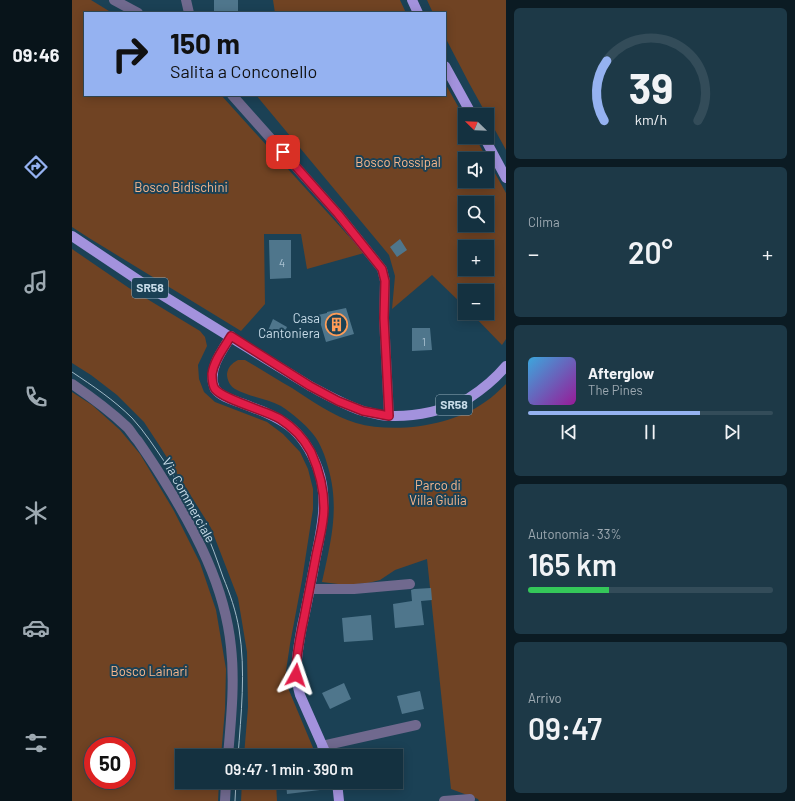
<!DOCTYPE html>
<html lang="it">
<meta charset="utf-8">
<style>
:root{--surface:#143140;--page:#1d3947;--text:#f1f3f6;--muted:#9da9b1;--line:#334c59;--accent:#95b2f1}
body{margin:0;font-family:Barlow,sans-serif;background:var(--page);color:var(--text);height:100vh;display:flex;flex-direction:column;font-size:15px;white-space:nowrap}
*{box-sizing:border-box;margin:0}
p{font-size:13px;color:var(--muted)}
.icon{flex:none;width:22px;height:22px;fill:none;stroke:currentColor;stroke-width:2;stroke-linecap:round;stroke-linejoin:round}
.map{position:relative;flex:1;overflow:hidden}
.drawer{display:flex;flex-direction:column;gap:8px;padding:8px;background:#0b1b23;width:289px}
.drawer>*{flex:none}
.guide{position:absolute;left:12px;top:12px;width:362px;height:84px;border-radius:0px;box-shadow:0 2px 10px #0003,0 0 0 1px var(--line);background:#95b2f1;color:#111;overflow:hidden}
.needle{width:26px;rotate:293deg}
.fabs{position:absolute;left:386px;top:108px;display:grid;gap:8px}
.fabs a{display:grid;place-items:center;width:36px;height:36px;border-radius:0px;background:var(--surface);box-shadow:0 2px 10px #0003,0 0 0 1px var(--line);font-size:20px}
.speed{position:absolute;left:12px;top:737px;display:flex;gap:8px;font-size:20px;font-weight:700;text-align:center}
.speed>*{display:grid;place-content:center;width:52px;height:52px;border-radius:50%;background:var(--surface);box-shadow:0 2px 10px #0003,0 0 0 1px var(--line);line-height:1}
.speed .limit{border:6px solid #d22;background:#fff;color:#111}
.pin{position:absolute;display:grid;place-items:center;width:34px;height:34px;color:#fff;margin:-17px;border-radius:8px;box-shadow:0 2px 6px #0006}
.me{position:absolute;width:44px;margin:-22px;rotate:5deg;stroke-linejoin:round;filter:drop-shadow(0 0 3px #0008)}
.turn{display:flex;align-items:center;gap:14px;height:84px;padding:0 20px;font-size:18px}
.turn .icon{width:52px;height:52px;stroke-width:2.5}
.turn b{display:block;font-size:28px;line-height:34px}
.big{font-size:30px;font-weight:600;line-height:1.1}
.drawer .card{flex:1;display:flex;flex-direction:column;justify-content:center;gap:6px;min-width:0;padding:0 14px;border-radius:6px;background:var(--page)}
.drawer .dial{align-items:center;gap:0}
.dial svg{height:104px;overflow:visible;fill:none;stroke:var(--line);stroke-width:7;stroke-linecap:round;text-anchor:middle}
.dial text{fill:var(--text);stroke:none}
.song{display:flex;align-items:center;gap:12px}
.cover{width:48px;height:48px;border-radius:6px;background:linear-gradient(135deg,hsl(200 70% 55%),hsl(300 70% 35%))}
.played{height:4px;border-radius:2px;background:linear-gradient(90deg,var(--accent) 70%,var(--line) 70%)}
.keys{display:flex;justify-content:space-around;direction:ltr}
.heat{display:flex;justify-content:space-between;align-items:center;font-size:22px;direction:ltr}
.charge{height:6px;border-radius:3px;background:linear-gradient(90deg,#34c759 33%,var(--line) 0)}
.trip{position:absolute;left:103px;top:749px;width:228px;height:40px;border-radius:0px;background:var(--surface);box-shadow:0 2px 10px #0003,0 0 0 1px var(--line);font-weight:600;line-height:40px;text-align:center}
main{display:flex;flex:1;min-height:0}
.dock{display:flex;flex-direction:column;width:72px;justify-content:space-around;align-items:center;background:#08141a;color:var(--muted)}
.dock .icon{width:28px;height:28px}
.dock .selected{color:var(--accent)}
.dock b{font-size:18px;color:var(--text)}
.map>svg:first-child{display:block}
</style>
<main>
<nav class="dock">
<b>09:46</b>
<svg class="icon selected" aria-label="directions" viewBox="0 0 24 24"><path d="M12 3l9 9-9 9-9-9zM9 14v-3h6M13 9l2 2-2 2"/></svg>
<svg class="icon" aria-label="music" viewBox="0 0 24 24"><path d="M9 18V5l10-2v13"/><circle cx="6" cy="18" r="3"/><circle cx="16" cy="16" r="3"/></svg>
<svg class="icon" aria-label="phone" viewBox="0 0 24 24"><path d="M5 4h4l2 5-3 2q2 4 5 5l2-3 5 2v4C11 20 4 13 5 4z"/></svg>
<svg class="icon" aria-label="climate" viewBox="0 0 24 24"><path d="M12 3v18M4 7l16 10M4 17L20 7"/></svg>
<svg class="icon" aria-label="car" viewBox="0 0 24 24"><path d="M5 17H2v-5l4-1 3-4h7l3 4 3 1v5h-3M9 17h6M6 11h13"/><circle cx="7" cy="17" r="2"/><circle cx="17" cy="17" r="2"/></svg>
<svg class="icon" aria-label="filters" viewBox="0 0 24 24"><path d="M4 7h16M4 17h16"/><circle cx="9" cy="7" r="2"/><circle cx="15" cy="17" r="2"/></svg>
</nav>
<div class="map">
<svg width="434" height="801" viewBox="0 0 434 801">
<rect width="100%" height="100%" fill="#1b4155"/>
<path fill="#704323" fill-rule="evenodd" d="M 0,0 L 19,0 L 37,11 L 38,13 L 13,13 L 13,95 L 149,95 L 292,253 L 235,269 L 229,234 L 192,234 L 193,304 L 169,331 L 17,238 L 0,227 Z
M 201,0 L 328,0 L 334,13 L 203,13 Z
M 355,0 L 434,0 L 434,150 L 397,83 L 373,37 L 373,13 L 361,13 Z
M 373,83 L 393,119 L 393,137 L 403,137 L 434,193 L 434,339 L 430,345 L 399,313 L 415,313 L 415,291 L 393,291 L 393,307 L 360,275 L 320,309 L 323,276 L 317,255 L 184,95 L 373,95 ZM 393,159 L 415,159 L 415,181 L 393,181 ZM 393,203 L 415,203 L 415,225 L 393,225 ZM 393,247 L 415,247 L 415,269 L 393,269 Z
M 0,249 L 57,288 L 128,331 L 133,337 L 135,346 L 126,365 L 127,379 L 132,392 L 143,402 L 195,422 L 211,434 L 228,452 L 236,469 L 241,489 L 241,509 L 230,580 L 218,644 L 214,671 L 216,688 L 244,755 L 232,756 L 172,756 L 176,707 L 175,652 L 166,598 L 139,528 L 89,448 L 72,422 L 45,395 L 19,375 L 0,363 Z
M 166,360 L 173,360 C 189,369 204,379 220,388 C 240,401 261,416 284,423 C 323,434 380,426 413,402 C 421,397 427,390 434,384 L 434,801 L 407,801 L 406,799 L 379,789 L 355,559 L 323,570 L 308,580 L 296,583 L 274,585 L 250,582 C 259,541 268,508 256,467 C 253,456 249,444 241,434 C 232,423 221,414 209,406 C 194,398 177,397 163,389 C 158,386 155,380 155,374 C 156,367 160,363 166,360 Z
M 0,392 L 20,405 L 48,430 L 68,454 L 102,511 L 128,563 L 144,610 L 154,669 L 153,709 L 149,756 L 110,756 L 110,782 L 147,782 L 146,801 L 0,801 ZM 21,746 L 55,746 L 55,780 L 21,780 Z
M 170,782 L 204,782 L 205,801 L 169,801 Z"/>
<path fill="#4f768c" d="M 142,0 L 166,0 L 166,13 L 142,13 Z
M 328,239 L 335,250 L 325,257 L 318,247 Z
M 197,240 L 219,240 L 219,278 L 198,279 Z
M 274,308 L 282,334 L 254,342 L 246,315 L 255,313 L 255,312 Z
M 201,319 L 215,327 L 209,340 L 195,333 Z
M 340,328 L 358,328 L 360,350 L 340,351 Z
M 359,588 L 360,600 L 349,601 L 352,625 L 323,628 L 321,604 L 340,601 L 339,590 L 342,589 Z
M 299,615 L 301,640 L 272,642 L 270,618 Z
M 272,683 L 279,699 L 258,709 L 250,693 Z
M 348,691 L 352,709 L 330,714 L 325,696 Z
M 214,782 L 248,782 L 248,790 L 215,794 Z"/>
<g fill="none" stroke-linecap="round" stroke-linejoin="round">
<path stroke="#70698e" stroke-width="10" d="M 42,0 L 66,13
M 114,0 L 117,13
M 160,95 L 266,214 L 310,269 L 313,281 L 312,318 L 317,416
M 0,384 C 19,397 38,411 55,427 C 59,431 62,437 66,441 C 75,454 83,466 91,479 C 123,530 153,586 159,647 C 163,683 159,720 156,756
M 238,589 L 282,589 L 338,584
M 250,746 L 344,725
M 153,801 L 154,782
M 372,801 L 398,799"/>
<path stroke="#a392dd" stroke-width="10" d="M 340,0 L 346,13
M 373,66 L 400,115
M 412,137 L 434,178
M 0,236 L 69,282 L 238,386 C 255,395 272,405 291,411 C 299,413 309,416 318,416 C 343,417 376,410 397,398 C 411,389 424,378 434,366
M 159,336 C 150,351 138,366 141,383 C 142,385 142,387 143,389 C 149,397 161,400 169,403 C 209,418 230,426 246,469 C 257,499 249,531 243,561 C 239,583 235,605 230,626 C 226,649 221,672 228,695 L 255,756
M 265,782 L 267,801"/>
<path stroke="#a2bac8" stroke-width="1" d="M 0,372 C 21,386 42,400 60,418 C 73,432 83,448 94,464 C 107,484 120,505 131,526 C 139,542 145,560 151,577 C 158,594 164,611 167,629 C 174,671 169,714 166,756
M 163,801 L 164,782"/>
</g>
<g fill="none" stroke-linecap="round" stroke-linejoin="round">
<defs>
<path id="route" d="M 211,152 L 266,214 L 310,269 L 313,281 L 312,318 L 317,416 L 291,411 L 266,401 L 238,386 L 159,336 C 152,348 142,360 140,374 C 140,378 141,386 143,389 C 152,400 193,410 208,419 C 221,427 232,439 239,452 C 247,470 252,489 252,508 C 252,524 247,540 244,556 C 240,576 236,597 232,618 C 228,637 224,655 224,675"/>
</defs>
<use href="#route" stroke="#92132f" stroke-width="10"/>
<use href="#route" stroke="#e11d48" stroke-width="7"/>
</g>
<defs>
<symbol id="building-ring" viewBox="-11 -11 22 22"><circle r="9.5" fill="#1b4155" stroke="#fe9c57" stroke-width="1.5"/><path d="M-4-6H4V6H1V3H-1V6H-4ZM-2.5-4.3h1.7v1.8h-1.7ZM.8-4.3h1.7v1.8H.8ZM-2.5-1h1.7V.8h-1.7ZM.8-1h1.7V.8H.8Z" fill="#fe9c57"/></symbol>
</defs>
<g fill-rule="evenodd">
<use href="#building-ring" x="252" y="312" width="25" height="25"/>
</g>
<g text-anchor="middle" stroke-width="4" stroke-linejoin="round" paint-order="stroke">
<g font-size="11" fill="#aac2d2">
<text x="210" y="267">4</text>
<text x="352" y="346">1</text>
</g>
<g fill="#1b4155" stroke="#94aebd" stroke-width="1">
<rect x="60" y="278" width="36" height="20" rx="3"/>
<rect x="364" y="395" width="36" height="20" rx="3"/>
</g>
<g font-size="12" font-weight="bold" fill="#c8dce9">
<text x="78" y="292">SR58</text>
<text x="382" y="409">SR58</text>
</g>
<g font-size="13" fill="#f8b78c" stroke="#1b4155">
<text x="326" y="167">Bosco Rossipal</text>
<text x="109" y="192">Bosco Bidischini</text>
<text x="366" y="490">Parco di<tspan x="366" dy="15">Villa Giulia</tspan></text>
<text x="77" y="676">Bosco Lainari</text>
</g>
<g font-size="13" fill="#c8dce9" stroke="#1b4155" text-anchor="end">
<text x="248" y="323">Casa<tspan x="248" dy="15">Cantoniera</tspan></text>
</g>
<g font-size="13" fill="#c8dce9" stroke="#1b4155">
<text transform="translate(117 500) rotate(61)" y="5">Via Commerciale</text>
</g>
</g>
</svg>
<div class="fabs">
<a><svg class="needle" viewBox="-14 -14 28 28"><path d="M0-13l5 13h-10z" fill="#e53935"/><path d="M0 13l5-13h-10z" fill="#9da9b1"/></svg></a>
<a><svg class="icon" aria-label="sound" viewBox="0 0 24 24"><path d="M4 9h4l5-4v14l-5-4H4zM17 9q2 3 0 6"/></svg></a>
<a><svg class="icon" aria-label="search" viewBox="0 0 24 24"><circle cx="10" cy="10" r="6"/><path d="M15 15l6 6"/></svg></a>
<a>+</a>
<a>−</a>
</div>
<div class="speed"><div class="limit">50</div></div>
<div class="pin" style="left:211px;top:152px;background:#d93025"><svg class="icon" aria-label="arrive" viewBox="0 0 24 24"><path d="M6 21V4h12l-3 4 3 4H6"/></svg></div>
<svg class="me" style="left:224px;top:675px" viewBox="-20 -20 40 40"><path d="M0-17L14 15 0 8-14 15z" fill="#e11d48" stroke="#fff" stroke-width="4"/></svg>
<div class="trip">09:47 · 1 min · 390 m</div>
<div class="guide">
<div class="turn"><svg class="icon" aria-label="right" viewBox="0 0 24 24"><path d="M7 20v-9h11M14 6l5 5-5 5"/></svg><div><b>150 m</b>Salita a Conconello</div></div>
</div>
</div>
<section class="drawer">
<div class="card dial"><svg viewBox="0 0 100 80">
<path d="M14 69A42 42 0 1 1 86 69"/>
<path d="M14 69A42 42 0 0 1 16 23" stroke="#95b2f1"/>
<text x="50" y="56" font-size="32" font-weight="700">39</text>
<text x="50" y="72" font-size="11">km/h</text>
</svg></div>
<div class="card"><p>Clima</p>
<div class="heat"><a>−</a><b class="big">20°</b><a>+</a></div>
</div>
<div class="card">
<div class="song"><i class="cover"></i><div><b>Afterglow</b><p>The Pines</p></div></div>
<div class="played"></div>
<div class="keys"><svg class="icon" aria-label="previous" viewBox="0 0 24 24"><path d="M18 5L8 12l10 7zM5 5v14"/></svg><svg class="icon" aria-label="pause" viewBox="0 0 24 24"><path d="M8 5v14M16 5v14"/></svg><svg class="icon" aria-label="next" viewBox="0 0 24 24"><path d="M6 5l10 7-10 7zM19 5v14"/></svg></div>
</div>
<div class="card"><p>Autonomia · 33%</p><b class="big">165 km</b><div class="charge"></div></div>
<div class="card"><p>Arrivo</p><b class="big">09:47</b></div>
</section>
</main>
